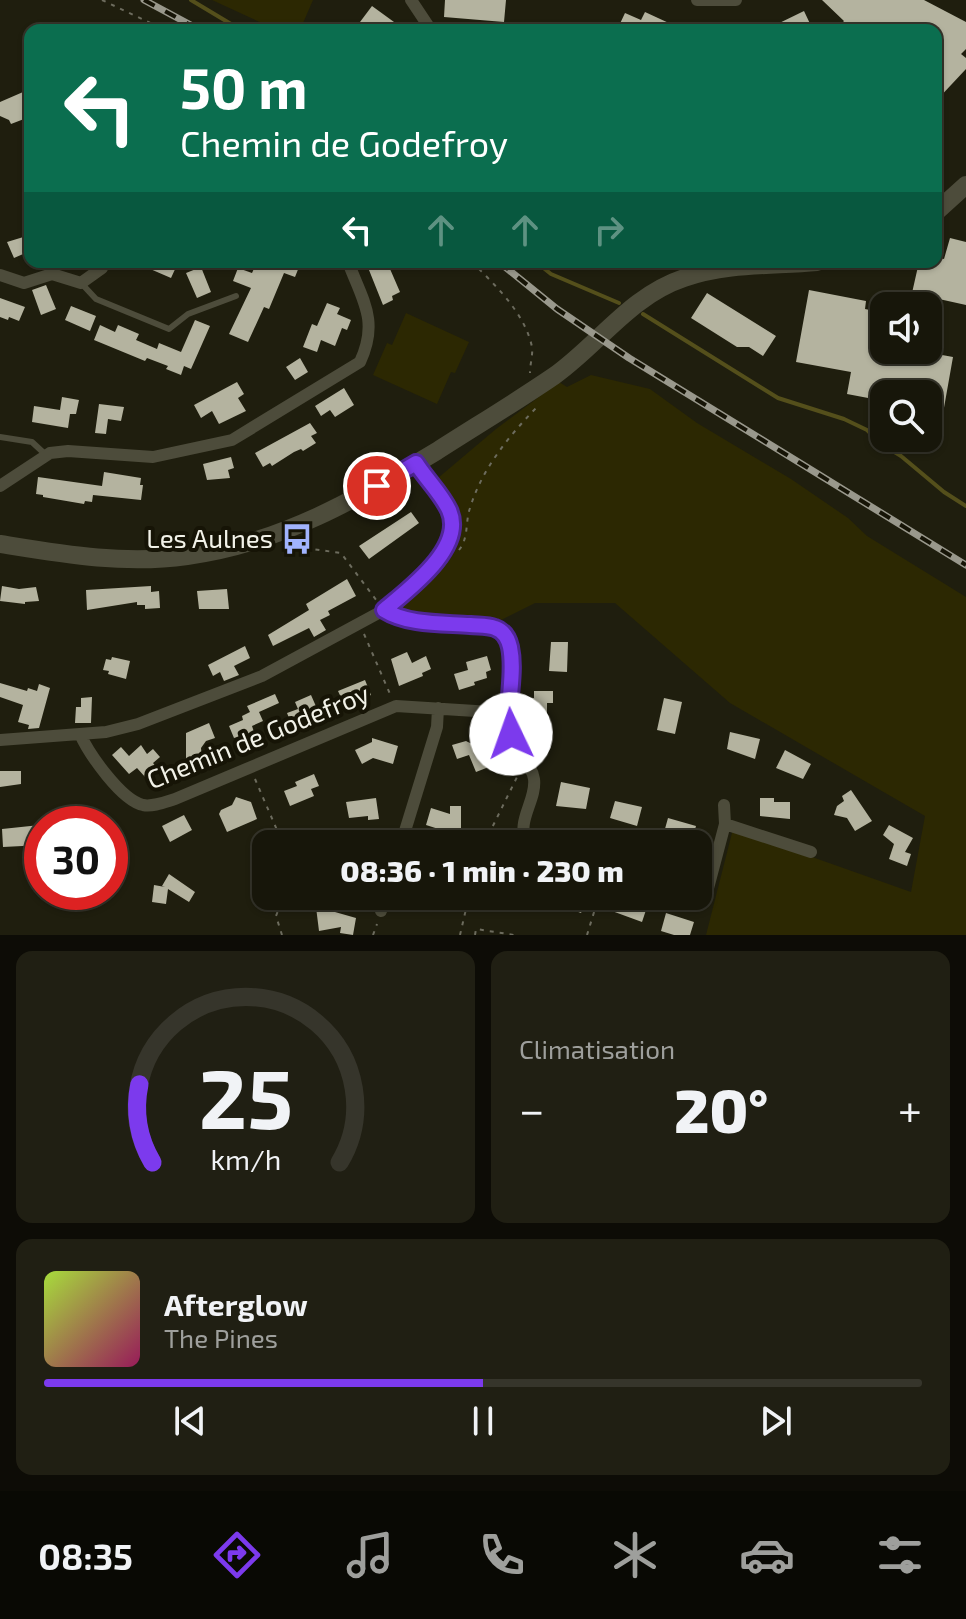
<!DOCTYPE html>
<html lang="fr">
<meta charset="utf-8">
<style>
:root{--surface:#17160a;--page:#201f13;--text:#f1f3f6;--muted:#9e9f9c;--line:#36352b;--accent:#7c3aed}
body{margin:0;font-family:"Exo 2",sans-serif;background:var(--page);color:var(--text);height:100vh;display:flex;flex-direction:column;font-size:30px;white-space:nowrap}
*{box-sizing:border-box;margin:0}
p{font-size:26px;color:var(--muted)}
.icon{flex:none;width:44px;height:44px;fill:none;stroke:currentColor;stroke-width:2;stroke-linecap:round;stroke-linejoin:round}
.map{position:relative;height:935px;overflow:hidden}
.side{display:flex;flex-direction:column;gap:16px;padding:16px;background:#0d0c06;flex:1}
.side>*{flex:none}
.guide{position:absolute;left:24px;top:24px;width:918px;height:244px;border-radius:16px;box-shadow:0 2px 6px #0004,0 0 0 2px var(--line);background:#0b6e4f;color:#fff;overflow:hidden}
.controls{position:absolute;left:870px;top:292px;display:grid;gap:16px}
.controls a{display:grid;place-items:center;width:72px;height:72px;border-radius:16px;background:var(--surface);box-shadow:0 2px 6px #0004,0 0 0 2px var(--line);font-size:40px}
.speed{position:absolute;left:24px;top:806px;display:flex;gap:16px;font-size:40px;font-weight:700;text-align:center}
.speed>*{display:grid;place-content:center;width:104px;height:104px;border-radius:50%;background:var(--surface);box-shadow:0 2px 6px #0004,0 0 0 2px var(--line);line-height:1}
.speed .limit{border:12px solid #d22;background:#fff;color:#111}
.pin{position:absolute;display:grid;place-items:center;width:68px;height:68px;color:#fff;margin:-34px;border:4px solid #fff;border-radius:50%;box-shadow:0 2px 8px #0007}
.me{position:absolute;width:88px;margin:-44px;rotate:357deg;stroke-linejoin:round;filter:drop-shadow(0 0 6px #0008)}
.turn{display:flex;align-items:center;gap:28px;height:168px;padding:0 24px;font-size:36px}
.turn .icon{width:104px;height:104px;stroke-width:2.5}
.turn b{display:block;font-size:56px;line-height:68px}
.lanes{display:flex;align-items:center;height:76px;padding:0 24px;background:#0003;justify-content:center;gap:40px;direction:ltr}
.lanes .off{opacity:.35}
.big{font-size:60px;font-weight:800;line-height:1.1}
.side .widget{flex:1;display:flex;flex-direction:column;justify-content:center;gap:12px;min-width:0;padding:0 28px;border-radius:16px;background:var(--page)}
.side .dial{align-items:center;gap:0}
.dial svg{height:208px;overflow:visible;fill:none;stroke:var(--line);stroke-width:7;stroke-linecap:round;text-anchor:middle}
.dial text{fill:var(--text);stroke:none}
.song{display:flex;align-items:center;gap:24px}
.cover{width:96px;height:96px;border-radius:12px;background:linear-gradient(135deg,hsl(80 70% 55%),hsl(330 70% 35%))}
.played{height:8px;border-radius:4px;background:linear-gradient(90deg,var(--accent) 50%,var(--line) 50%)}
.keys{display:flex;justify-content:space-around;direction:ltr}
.heat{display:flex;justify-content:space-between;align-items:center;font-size:44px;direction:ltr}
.side .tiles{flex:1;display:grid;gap:16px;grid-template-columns:1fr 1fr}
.widget:last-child{grid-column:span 2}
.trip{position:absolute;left:252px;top:830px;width:460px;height:80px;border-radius:16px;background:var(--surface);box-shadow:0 2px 6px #0004,0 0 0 2px var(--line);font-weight:800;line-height:80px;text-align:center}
.dock{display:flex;height:128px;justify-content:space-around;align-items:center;background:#090904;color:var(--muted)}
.dock .icon{width:56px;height:56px}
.dock .on{color:var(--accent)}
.dock b{font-size:36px;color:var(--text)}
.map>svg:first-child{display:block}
</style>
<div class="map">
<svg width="966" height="935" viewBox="0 0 966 935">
<rect width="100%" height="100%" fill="#1f1e0e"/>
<path fill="#2c2802" d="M 212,0 L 313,0 L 300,30 L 277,30 Z
M 406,313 L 469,342 L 455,373 L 451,372 L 437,404 L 373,375 L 387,343 L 392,345 Z
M 591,375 L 650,389 L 697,423 L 791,479 L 848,518 L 867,536 L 966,597 L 966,935 L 706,935 L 733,829 L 911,892 L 925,816 L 730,703 L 615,603 L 535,603 L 495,623 L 424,618 L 393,611 C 417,586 468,550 457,510 C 454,499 444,488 438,478 L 496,429 L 559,382 L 567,387 Z"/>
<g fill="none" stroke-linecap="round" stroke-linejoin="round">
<path stroke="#544f1b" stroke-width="4" d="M 191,0 L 241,30
M 536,262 L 551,274 L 619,303
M 643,314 L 778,398 L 844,419 L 867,430 L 878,442 L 901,456 L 944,492 L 966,506"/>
</g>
<path fill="#b4b39f" d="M 445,0 L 506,0 L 504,22 L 444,17 Z
M 822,0 L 924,0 L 966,22 L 966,49 L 961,54 L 966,58 L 966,69 L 936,101 L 936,30 L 836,30 L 844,21 Z
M 372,6 L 405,30 L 354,30 Z
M 804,11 L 813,30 L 765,30 Z
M 645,12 L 684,30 L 617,30 L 625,13 L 641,20 Z
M 30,89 L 30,110 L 22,114 L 24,119 L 11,124 L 9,120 L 0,116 L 0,102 Z
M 30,235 L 30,251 L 14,258 L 7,242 Z
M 950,238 L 966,242 L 966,305 L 912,293 L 919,262 L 936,262 L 936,257 L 944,259 Z
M 134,262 L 171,262 L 177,265 L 171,278 Z
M 257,262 L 301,262 L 295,277 L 284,273 L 269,309 L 264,307 L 248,342 L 229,334 L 251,288 L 233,281 L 238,268 L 252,273 Z
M 378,262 L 379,266 L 387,262 L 400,292 L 392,296 L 393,300 L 383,305 L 367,265 Z
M 201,267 L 211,292 L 197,298 L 186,273 Z
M 46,285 L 56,309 L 41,315 L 32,290 Z
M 809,290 L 866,301 L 865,309 L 884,313 L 884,350 L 915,350 L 953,357 L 942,419 L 928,417 L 928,394 L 884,394 L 884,401 L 847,394 L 851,372 L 796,362 Z
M 707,293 L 776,336 L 763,356 L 749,347 L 737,347 L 691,318 Z
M 0,298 L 25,307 L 19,321 L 9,317 L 8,320 L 0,317 Z
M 327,303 L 340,308 L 337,314 L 351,320 L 347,330 L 342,328 L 335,346 L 321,340 L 317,352 L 303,347 L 312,324 L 317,326 Z
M 71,306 L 96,316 L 90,331 L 65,320 Z
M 195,320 L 210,326 L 191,369 L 184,366 L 181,375 L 166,369 L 168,366 L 147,358 L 145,361 L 94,340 L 100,325 L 115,332 L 118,325 L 139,334 L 136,340 L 157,349 L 159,343 L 181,352 Z
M 300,358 L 308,372 L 295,380 L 286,367 Z
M 237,382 L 244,394 L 238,398 L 246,411 L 219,424 L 212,411 L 201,418 L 194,405 Z
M 344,388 L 354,405 L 335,417 L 330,410 L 321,416 L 315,406 Z
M 62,397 L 79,400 L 76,414 L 70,414 L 68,428 L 32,422 L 34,406 L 60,410 Z
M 99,404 L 124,407 L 121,421 L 108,419 L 106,434 L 95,433 Z
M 310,423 L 317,433 L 311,436 L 316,443 L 303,451 L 301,449 L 294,452 L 272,466 L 270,463 L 263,467 L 255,453 Z
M 231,457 L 234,468 L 228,470 L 230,478 L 207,480 L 203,464 Z
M 104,472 L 141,478 L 140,485 L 143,485 L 141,500 L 93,495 L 92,502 L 85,501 L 84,504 L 43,497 L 43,495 L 36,494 L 38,477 L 102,486 Z
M 411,512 L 419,523 L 369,559 L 359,546 Z
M 347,579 L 356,596 L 328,611 L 330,615 L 320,620 L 326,630 L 314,637 L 309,628 L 273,646 L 268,635 L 309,610 L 306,604 Z
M 2,586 L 19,589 L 36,587 L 39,601 L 25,602 L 25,604 L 0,601 Z
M 151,586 L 151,592 L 159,591 L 160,608 L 145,609 L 145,605 L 137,605 L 137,602 L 87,610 L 86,590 Z
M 227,589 L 229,609 L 199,609 L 197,591 Z
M 551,642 L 568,642 L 567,672 L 549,671 Z
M 245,646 L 250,658 L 234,666 L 239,675 L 224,681 L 220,672 L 213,676 L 208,665 Z
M 407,652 L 412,663 L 426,656 L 431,669 L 422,673 L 423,676 L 399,686 L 391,659 Z
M 487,656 L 491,670 L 486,672 L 487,678 L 474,682 L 475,685 L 459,690 L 454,674 L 468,670 L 466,662 Z
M 112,657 L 130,661 L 126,679 L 108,674 L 109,671 L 103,670 L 106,659 L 111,660 Z
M 365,680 L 371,695 L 345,706 L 338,691 Z
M 0,683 L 27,691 L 28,688 L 37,691 L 39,684 L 50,688 L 39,728 L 28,729 L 29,725 L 18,722 L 23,705 L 0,697 Z
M 534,691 L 553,691 L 553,703 L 547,703 L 547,722 L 542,733 L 531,729 L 529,698 L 534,698 Z
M 275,694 L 279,703 L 259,712 L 263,721 L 252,726 L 254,732 L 234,738 L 229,726 L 243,720 L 242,716 L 250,712 L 247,706 Z
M 311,695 L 322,720 L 310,725 L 309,721 L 293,728 L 287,713 L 298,709 L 295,702 Z
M 92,697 L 91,723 L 75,723 L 76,707 L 81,707 L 81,698 Z
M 664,698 L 682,702 L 675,734 L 657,730 Z
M 209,723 L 215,738 L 206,741 L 201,748 L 202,760 L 186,761 L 186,733 Z
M 730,732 L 760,739 L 755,759 L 727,749 Z
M 372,738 L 398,746 L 393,764 L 373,758 L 362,764 L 355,750 L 372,742 Z
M 490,738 L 499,763 L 476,772 L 469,755 L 457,759 L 452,745 L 466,741 L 472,744 Z
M 141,745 L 147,754 L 153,749 L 160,757 L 153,763 L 157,768 L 146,778 L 137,768 L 129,774 L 112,755 L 121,747 L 129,756 Z
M 785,750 L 811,764 L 803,779 L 776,768 Z
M 0,771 L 21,771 L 21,784 L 0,787 Z
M 314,774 L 319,786 L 311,789 L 314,796 L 290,806 L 284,791 L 297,786 L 295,782 Z
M 561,782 L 590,788 L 586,809 L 556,806 Z
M 851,790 L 872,821 L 855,831 L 847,818 L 834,815 L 837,806 L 844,801 L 842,796 Z
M 236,797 L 251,802 L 257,819 L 227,832 L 219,814 L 221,810 L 232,805 Z
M 376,798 L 379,819 L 368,820 L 368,816 L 349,818 L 346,802 Z
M 760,798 L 774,798 L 774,802 L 790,802 L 790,819 L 760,816 Z
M 615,801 L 642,807 L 637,826 L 610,818 Z
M 450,806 L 461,806 L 461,832 L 448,832 L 426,825 L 431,808 L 450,814 Z
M 184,815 L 192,830 L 170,842 L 162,826 Z
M 668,818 L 696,826 L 691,844 L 663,836 Z
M 40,825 L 42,845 L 3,847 L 2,829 Z
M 889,825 L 913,838 L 905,852 L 911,854 L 907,866 L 889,859 L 894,844 L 883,835 Z
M 110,850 L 127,850 L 127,873 L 110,873 Z
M 169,874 L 195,892 L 189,902 L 168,889 L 166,904 L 152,902 L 154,885 L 165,887 L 162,886 Z
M 547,896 L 589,896 L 581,913 L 567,908 L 568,905 L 546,898 Z
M 604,896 L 647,907 L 642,922 L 601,907 Z
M 328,905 L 328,910 L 356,918 L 353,935 L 340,933 L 341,927 L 319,931 L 316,907 Z
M 666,913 L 694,922 L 690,935 L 674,935 L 661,931 Z"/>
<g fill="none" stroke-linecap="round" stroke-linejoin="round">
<path stroke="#6d6c5e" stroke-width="2" stroke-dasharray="4 6" stroke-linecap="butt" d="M 102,0 L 165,30
M 472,262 C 495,285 525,313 532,347 C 533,355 530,364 530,373
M 302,539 L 305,548 L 341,553 L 377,601
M 459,550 C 469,537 465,523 470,508 C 482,469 508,437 536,408
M 364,634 L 390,694
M 255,779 L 283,844
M 484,844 L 519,773
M 282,935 L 276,916 L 284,896
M 373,935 L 377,924
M 460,935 L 469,896
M 475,935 L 476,929 L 514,935
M 587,935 L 599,896"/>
<path stroke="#4d4c3b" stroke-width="6" d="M 82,284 L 96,299 L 169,329 L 188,314 L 236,296
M 0,437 L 32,442 L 46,455"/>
<path stroke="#4d4c3b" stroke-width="12" d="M 411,0 L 431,30
M 697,0 L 736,0
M 0,275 L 24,283 L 52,274 L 81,283 L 102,268 L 105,262
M 0,486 L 50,453 L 68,451 L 153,457 L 232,440 L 360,362 C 379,321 363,301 348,262
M 384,610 C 408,624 441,623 468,625 C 478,625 490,624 498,629 C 520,641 508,691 508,711 C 507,723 509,737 514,748 C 520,759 532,765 534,779 C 537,801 514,823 528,844
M 80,734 C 89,754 121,800 143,805 C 153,807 165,802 175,799 L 396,706 L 507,713
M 0,740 L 106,732 L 138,724 L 262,676 L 384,610 L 428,571 L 452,536 L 451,513 L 416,463
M 725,824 L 811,852
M 401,844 L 437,727 L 438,708
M 681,896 L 691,899 L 698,896
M 698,896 L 707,892 L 725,824 L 724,805
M 381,911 L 385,896"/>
<path stroke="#4d4c3b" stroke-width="18" d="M 936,212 L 966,185
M 0,544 C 62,554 124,565 187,556 C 279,544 359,498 437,451 C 476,426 516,402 554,376 C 599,344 630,296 684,278 C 727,263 772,266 817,262"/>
<defs>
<path id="rail" d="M 144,0 L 200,30
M 499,262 L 557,309 L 629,358 L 966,565"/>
</defs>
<use href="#rail" stroke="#99988c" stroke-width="7"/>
<use href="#rail" stroke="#161406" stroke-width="4" stroke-dasharray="12" stroke-linecap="butt"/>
</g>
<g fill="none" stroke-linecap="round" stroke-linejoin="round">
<defs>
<path id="route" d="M 377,486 L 416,463 C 426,479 441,493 449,510 C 466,547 409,589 384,610 C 408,625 442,623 470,625 C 478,626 487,625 495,628 C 504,631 508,638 510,647 C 516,675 505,705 511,734"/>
</defs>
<use href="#route" stroke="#51269a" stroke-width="20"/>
<use href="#route" stroke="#7c3aed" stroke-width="14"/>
</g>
<defs>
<symbol id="bus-bare" viewBox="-9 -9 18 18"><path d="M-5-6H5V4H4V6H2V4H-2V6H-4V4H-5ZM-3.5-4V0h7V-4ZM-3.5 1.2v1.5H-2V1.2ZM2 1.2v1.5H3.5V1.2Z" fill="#a1b3fd" stroke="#161406" stroke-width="2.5" paint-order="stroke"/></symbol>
</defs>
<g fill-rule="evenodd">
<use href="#bus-bare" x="275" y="517" width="44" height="44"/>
</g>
<g text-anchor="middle" stroke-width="8" stroke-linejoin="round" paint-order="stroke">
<g font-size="26" fill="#f2f2e8" stroke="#161406" text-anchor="end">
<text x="273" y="548">Les Aulnes</text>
</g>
<g font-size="26" fill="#f2f2e8" stroke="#161406">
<text transform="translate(258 737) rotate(-22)" y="9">Chemin de Godefroy</text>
</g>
</g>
</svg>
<div class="controls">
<a><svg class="icon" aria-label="sound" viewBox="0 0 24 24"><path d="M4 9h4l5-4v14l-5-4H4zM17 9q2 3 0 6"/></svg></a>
<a><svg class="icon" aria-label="search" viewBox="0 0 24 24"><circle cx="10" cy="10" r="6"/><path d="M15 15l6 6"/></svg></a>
</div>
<div class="speed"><div class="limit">30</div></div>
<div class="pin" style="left:377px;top:486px;background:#d93025"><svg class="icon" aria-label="arrive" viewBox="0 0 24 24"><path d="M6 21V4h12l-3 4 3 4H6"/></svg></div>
<svg class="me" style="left:511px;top:734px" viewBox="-20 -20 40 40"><circle r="19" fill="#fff"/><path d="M0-13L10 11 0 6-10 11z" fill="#7c3aed"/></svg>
<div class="trip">08:36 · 1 min · 230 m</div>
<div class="guide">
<div class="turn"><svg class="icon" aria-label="left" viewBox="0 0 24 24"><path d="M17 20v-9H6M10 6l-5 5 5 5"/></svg><div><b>50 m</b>Chemin de Godefroy</div></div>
<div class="lanes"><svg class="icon" aria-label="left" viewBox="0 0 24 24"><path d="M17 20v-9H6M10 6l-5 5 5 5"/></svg><svg class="icon off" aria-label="ahead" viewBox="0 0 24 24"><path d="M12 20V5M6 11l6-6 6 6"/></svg><svg class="icon off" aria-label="ahead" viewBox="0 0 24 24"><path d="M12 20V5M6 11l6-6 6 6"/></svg><svg class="icon off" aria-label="right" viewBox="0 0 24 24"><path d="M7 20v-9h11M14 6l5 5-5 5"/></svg></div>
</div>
</div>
<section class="side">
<div class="tiles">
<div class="widget dial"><svg viewBox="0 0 100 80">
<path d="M14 69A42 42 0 1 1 86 69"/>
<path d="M14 69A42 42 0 0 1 9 39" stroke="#7c3aed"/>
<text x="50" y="56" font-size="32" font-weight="700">25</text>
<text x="50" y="72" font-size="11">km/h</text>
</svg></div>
<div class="widget"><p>Climatisation</p>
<div class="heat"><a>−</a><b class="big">20°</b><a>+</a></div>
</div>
<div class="widget">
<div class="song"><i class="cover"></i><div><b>Afterglow</b><p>The Pines</p></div></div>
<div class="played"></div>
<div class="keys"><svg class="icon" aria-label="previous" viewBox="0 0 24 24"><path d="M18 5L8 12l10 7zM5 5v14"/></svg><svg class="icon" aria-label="pause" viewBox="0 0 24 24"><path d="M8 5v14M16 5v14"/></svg><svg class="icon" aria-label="next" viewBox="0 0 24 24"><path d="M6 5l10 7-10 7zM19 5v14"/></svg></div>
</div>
</div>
</section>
<nav class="dock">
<b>08:35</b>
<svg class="icon on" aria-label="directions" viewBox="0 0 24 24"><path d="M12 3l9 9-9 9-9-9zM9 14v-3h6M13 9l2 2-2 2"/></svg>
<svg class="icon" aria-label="music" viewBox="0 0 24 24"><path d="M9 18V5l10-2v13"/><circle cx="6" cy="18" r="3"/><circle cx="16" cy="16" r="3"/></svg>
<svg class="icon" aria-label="phone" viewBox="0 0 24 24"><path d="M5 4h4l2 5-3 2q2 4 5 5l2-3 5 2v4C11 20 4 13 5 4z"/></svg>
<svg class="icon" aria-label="climate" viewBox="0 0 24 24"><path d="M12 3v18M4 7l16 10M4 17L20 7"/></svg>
<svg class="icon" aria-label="car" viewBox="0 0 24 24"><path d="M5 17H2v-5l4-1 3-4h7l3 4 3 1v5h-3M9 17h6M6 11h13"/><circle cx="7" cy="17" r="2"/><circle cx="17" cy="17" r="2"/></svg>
<svg class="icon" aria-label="filters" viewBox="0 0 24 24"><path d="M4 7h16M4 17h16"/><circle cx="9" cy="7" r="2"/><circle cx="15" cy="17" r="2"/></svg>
</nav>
